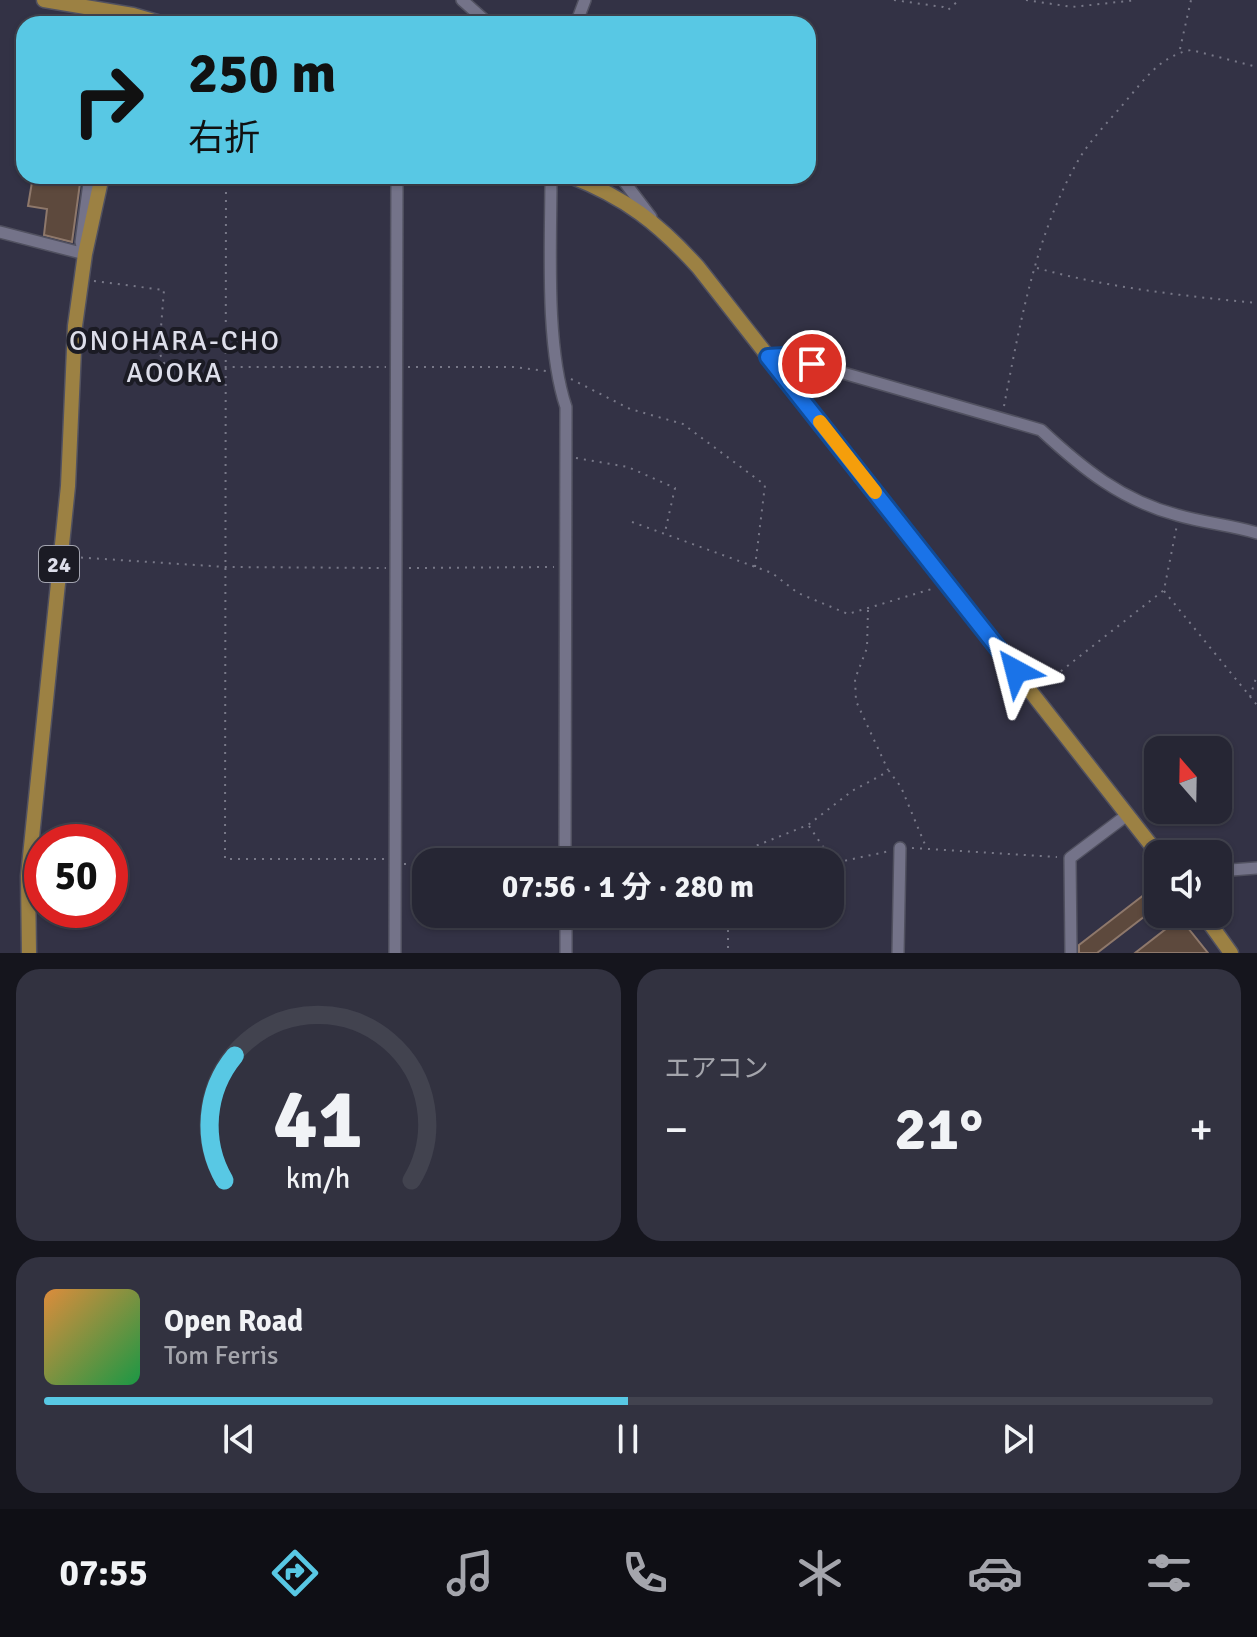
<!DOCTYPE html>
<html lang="ja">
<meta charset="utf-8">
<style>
:root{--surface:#262634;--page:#323240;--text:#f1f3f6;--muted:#a4a5ac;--line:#42434f;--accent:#58c8e4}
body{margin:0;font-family:Signika,"Noto Sans JP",sans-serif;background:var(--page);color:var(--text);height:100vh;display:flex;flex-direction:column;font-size:30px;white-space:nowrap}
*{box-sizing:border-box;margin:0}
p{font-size:26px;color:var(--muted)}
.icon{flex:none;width:44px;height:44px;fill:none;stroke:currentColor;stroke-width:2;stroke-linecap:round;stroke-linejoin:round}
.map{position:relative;height:953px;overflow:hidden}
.panel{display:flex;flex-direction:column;gap:16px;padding:16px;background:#15151d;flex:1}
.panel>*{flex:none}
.hud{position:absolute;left:16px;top:16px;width:800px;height:168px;border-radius:24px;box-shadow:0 2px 6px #0004,0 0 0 2px var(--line);background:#58c8e4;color:#111;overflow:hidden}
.needle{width:52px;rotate:340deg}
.buttons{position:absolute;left:1144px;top:736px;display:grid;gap:16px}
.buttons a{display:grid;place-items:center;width:88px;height:88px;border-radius:16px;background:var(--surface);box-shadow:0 2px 6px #0004,0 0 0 2px var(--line);font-size:40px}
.speed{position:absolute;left:24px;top:824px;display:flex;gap:16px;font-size:40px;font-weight:700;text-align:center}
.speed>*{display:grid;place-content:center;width:104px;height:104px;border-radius:50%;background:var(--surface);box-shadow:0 2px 6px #0004,0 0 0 2px var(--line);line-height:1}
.speed .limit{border:12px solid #d22;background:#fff;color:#111}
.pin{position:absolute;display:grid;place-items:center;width:68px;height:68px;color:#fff;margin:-34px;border:4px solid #fff;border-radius:50%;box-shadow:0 2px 8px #0007}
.me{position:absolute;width:88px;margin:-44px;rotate:322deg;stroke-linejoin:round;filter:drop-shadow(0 0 6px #0008)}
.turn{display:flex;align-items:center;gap:28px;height:168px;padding:0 40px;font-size:36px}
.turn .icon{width:104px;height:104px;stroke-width:2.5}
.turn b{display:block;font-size:56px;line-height:68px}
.big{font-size:60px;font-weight:700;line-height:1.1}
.panel .card{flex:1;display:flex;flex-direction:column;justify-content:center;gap:12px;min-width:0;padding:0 28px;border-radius:24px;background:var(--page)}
.panel .dial{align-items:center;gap:0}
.dial svg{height:208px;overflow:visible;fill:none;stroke:var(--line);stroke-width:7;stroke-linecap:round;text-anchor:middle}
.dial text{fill:var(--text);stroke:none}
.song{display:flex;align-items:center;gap:24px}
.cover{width:96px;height:96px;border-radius:12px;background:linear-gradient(135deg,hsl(30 70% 55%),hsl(140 70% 35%))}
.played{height:8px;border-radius:4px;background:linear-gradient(90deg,var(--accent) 50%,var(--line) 50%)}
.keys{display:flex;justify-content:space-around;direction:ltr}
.heat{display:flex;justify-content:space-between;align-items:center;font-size:44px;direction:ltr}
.panel .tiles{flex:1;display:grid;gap:16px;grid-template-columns:1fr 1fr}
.card:last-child{grid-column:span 2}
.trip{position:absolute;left:412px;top:848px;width:432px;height:80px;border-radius:24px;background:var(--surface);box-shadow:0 2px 6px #0004,0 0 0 2px var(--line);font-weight:700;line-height:80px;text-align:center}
.menu{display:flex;height:128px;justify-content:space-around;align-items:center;background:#0f0f15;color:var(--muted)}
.menu .icon{width:56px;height:56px}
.menu .on{color:var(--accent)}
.menu b{font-size:36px;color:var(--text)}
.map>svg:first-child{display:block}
</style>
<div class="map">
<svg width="1257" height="953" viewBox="0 0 1257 953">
<rect width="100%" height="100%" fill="#333245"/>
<path fill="#5d493d" stroke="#8e786b" stroke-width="2" d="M 33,176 L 81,176 L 72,242 L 44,235 L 47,209 L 28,206 Z
M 1158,884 L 1158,906 L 1097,953 L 1079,953 L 1079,945 Z
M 1180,918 L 1208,953 L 1135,953 Z"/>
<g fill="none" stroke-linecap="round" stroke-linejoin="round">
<defs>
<path id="minor" d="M 462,0 L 489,24
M 576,24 L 585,0
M 551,176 C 551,243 545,345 566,407 L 565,862
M 620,176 L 651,217
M 0,232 L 85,254
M 83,250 L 81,242 L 90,176
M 768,357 L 784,356 L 1041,430 C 1083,469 1121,500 1177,515 C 1204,523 1231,525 1257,533
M 1218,871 L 1257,868
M 566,914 L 566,953
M 395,953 L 397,176
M 898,953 L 900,848
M 1071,953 L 1070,858 L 1127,815"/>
<path id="major" d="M 44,0 L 133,15 L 164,24
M 570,176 C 626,198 658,223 698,267 L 1158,854
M 1203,914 L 1231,953
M 29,953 L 28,876 L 68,486 L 75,326 L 85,254 L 102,176"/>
</defs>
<use href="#minor" stroke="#515160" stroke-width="14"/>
<use href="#major" stroke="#515160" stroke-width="17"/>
<path stroke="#787888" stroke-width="2" stroke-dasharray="2 6" stroke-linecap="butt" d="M 894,0 L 943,7 L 948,10 L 959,0
M 1026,0 L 1072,7 L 1137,0
M 1180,49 L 1191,0
M 226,176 L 225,859 L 386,859
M 1037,268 C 1109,288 1184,296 1257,303
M 94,281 L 164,290 L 159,352 L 166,367 L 386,367
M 408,367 L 513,367 L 546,371
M 571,379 L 630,409 L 683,424 L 765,485 L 755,567
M 1004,406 C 1020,323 1036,233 1079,159 C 1091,139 1110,120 1125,102 C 1145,79 1160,56 1191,50 L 1257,67
M 576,458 L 628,467 L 675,488 L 665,532
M 632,522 L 772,573 L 798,593 L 848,614 L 935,588
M 73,557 L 226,567 L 386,568
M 409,568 L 554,567
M 1164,591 L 1257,705
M 868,610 L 867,648 L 855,679 L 856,701 L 888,770
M 1042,686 L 1164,590 L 1177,525
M 1250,697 L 1257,675
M 809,826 L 834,863 L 890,851
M 912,848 L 1057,857
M 575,856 L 728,857 L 808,825 L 852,791 L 889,771 L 901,787 L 926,847
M 404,864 L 426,864
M 728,914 L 728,953"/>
<use href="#minor" stroke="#747389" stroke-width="11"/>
<use href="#major" stroke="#9c8143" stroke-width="14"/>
</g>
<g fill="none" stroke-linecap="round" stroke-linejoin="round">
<defs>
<path id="route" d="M 812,364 L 784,356 L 768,357 L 1016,671"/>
</defs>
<use href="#route" stroke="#114b97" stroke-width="20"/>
<use href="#route" stroke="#1a73e8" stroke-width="14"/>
<path stroke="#f59e0b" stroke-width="14" d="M 820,422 L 875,492"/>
</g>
<g text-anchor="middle" stroke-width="8" stroke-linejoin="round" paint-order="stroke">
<rect fill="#1b1b24" stroke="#a3a4af" stroke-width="2" x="39" y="546" width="40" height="36" rx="6"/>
<g font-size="22" font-weight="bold" fill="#dddeea">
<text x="59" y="572">24</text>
</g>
<g font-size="28" letter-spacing="2" fill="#dddeea" stroke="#1b1b24">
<text x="175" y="350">ONOHARA-CHO<tspan x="175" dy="32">AOOKA</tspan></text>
</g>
</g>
</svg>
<div class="buttons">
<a><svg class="needle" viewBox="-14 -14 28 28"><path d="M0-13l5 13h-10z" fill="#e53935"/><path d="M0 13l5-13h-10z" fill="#a4a5ac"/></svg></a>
<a><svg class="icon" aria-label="sound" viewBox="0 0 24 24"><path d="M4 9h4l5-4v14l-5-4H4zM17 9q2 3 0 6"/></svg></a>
</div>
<div class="speed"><div class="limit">50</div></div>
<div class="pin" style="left:812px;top:364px;background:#d93025"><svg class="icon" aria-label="arrive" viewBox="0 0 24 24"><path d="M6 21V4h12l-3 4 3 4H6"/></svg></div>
<svg class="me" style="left:1016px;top:671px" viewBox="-20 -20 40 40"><path d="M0-17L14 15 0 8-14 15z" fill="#1a73e8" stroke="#fff" stroke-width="4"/></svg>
<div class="trip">07:56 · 1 分 · 280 m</div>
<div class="hud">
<div class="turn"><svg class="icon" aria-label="right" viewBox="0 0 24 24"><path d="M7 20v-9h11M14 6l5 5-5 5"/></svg><div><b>250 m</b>右折</div></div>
</div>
</div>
<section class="panel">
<div class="tiles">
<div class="card dial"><svg viewBox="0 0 100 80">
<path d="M14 69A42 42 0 1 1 86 69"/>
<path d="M14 69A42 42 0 0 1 18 21" stroke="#58c8e4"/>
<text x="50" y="56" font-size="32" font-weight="700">41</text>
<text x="50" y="72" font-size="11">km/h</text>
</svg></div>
<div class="card"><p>エアコン</p>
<div class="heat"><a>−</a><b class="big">21°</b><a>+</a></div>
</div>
<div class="card">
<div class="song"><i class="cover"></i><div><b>Open Road</b><p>Tom Ferris</p></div></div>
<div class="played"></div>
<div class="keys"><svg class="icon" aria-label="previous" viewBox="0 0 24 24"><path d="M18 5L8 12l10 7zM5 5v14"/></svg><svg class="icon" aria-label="pause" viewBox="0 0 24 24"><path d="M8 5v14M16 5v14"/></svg><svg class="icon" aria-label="next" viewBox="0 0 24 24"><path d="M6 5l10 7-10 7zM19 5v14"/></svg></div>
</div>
</div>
</section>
<nav class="menu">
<b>07:55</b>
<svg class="icon on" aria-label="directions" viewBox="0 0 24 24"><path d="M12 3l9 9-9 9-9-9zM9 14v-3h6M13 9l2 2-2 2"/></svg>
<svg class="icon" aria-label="music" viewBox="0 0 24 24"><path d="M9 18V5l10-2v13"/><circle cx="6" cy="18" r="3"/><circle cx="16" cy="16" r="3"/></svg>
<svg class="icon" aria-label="phone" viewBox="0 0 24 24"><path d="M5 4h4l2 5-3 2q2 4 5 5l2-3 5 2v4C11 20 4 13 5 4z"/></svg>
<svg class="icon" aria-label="climate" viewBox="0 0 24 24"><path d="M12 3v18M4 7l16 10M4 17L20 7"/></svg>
<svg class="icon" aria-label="car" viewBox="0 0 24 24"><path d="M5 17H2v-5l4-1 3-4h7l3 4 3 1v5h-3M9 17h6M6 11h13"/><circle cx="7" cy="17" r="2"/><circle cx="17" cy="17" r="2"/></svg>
<svg class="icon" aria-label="filters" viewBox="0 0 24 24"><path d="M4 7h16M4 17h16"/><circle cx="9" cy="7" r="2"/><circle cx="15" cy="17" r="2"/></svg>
</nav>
